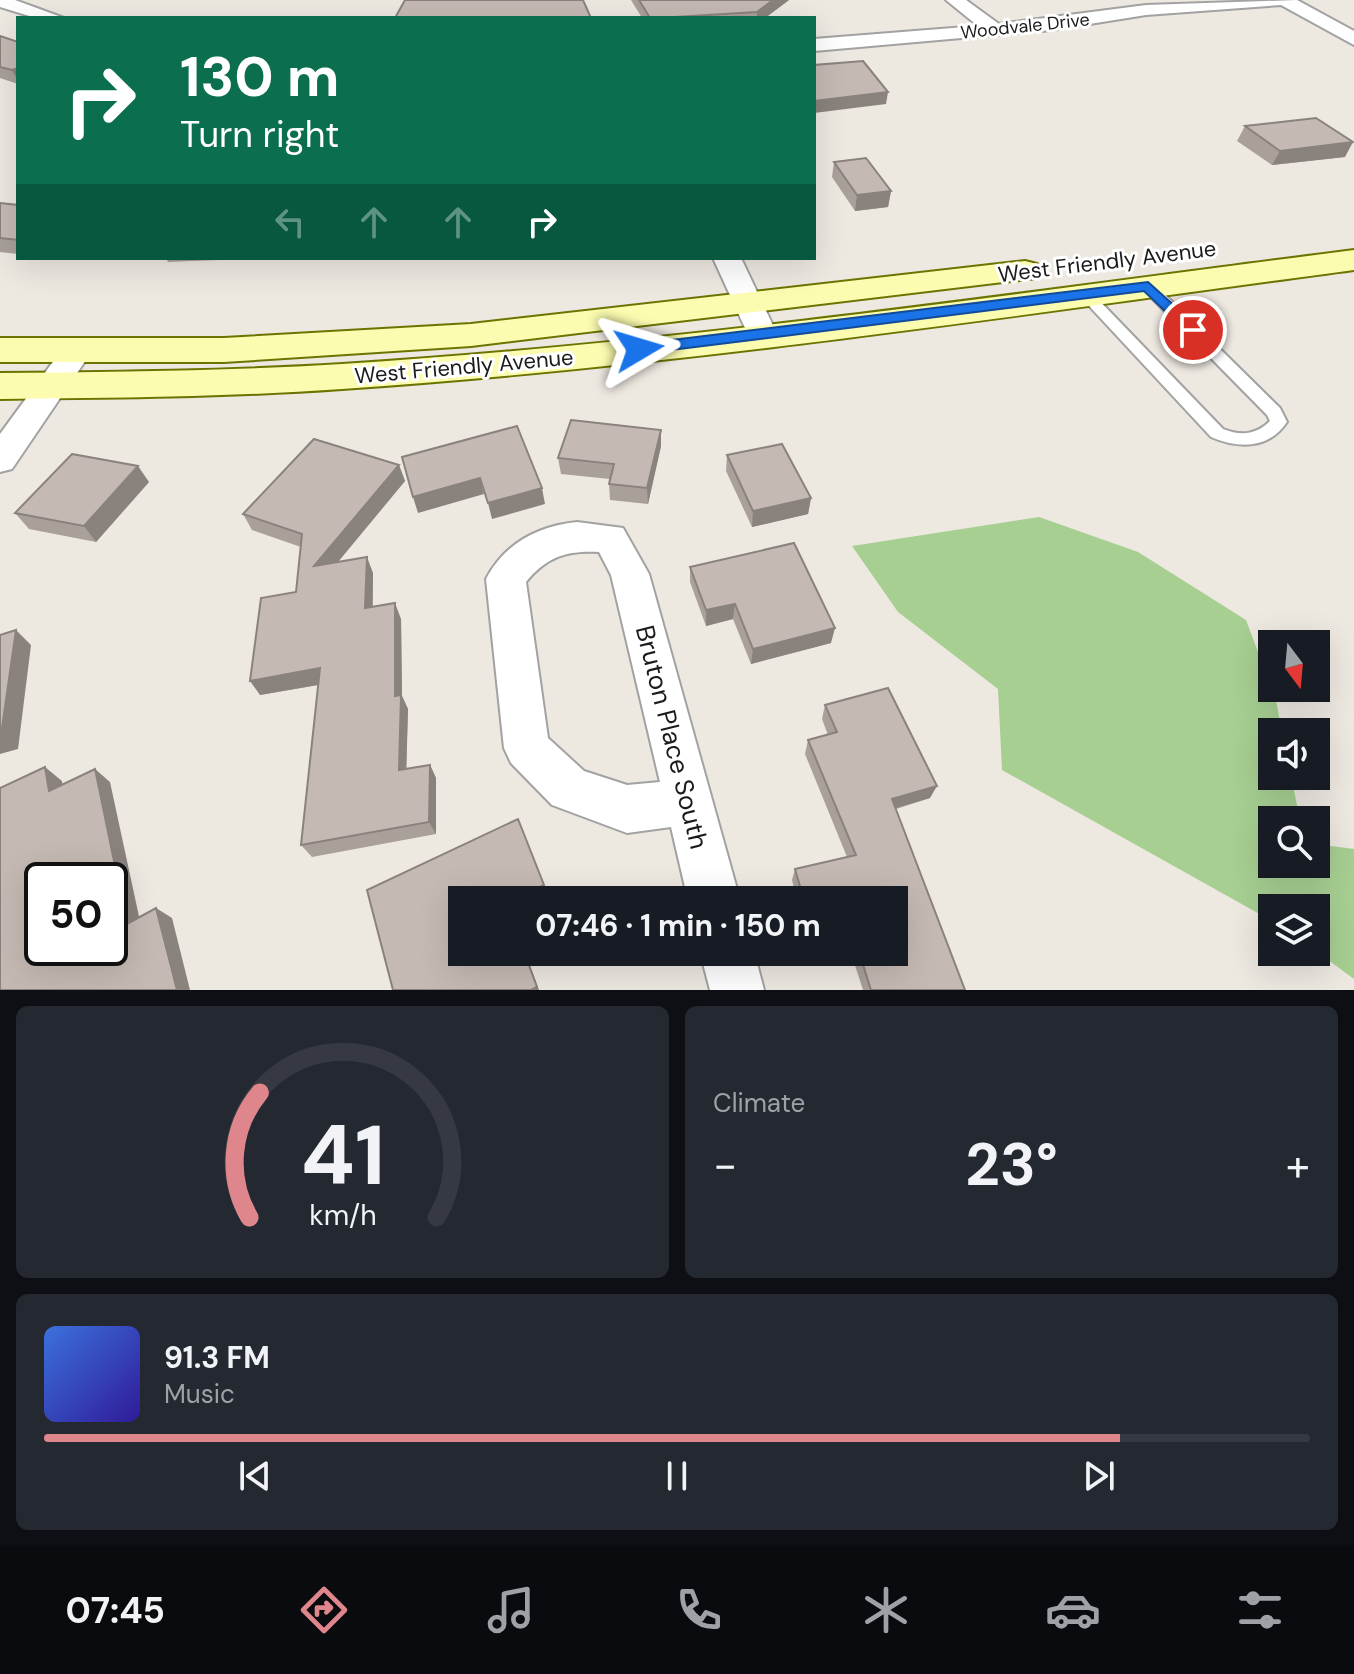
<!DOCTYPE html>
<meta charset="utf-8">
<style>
:root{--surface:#171b24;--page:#242831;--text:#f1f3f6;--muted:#9ea1a6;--line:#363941;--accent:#de868b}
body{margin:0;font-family:"DM Sans",sans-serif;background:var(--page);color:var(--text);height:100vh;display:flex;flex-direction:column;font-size:30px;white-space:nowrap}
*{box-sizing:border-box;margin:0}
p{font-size:26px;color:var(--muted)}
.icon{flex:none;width:44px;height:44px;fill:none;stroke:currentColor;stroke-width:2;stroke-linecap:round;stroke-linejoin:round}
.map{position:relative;height:990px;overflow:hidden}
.panel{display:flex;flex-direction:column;gap:16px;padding:16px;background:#0d0f14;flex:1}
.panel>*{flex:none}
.hud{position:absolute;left:16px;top:16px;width:800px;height:244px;border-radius:0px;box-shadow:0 8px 32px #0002;background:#0b6e4f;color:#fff;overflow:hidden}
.needle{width:52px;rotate:164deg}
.controls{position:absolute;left:1258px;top:630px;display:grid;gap:16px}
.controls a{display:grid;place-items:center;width:72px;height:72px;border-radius:0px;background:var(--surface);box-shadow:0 8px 32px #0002;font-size:40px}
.speed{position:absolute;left:24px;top:862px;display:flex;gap:16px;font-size:40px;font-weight:700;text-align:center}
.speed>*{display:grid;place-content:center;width:104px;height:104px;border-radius:50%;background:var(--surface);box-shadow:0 8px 32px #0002;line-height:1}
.speed .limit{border:4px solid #111;border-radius:12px;background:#fff;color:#111}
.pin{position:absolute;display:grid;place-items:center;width:68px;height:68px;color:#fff;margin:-34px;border:4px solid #fff;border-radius:50%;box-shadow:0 2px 8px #0007}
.me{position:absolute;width:88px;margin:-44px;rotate:83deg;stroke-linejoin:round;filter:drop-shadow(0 0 6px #0008)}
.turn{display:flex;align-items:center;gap:28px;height:168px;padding:0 32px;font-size:36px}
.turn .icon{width:104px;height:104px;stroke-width:2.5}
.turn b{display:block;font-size:56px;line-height:68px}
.lanes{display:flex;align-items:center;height:76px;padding:0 32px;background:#0003;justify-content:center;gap:40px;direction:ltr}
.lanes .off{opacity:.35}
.big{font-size:60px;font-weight:700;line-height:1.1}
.panel .widget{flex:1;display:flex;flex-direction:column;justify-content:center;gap:12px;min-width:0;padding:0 28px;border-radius:12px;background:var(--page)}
.panel .dial{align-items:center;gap:0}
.dial svg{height:208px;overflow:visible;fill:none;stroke:var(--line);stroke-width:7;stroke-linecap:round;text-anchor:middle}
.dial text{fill:var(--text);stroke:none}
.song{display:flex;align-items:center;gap:24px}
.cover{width:96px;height:96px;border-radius:12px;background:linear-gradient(135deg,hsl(220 70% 55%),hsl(250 70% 35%))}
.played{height:8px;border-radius:4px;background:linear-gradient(90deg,var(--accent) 85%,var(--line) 85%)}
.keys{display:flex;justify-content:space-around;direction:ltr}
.heat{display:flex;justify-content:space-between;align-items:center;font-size:44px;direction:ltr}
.panel .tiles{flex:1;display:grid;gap:16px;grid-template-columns:1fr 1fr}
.widget:last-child{grid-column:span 2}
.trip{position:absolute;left:448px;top:886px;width:460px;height:80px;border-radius:0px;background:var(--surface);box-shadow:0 8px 32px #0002;font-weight:700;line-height:80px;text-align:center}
.tabs{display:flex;height:128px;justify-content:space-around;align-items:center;background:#090b0e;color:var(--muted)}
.tabs .icon{width:56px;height:56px}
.tabs .selected{color:var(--accent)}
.tabs b{font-size:36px;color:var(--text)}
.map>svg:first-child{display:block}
</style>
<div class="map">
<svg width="1354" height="990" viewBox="0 0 1354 990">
<rect width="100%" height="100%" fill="#ede8e0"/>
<path fill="#a7cf92" d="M 1039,517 L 1138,552 L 1246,620 L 1276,700 L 1282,732 L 1272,732 L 1272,776 L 1291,776 L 1300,820 L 1272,820 L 1272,864 L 1316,864 L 1316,844 L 1354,849 L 1354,979 L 1316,951 L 1316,908 L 1272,908 L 1272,921 L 1002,770 L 998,689 L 898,612 L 852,546 Z"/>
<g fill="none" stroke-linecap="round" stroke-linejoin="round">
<defs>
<path id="lane" d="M 1148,282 L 1153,283 L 1280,408 L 1287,422 C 1269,449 1239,449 1211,437 L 1078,294 L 1080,291 L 1090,291 L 1223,429 C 1241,436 1256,435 1270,421 L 1267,415 L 1143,289 L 1141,286 Z"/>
<path id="street" d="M 0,0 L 15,0 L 64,18 L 36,18 L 0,7 Z
M 946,0 L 966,0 L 999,24 L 1146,5 L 1297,0 L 1354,31 L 1354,45 L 1281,5 L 1146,15 L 1052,30 L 814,51 L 814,39 L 978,26 Z
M 713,258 L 741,258 L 777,334 L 773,341 L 751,341 Z
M 77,341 L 88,344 L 92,351 L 12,469 L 0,472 L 0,434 L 66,344 Z
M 577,522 L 623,528 L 649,574 L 740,900 L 688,900 L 671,827 L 627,833 L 552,805 L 511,763 L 504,748 L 486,579 C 505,543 538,526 577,522 ZM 599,552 L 611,575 L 660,782 L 627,785 L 584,771 L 548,738 L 526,582 C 546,557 567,550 599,552 Z
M 700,952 L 754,952 L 764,990 L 710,990 Z"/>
<path id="secondary" d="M 1354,250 L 1354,270 C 1017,315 681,366 342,389 C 228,397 114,398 0,399 L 0,373 C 114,372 228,371 342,364 C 681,343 1017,293 1354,250 Z
M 1025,261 L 1037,264 L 1042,271 L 1037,278 L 471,346 L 224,362 L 0,362 L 0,338 L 224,338 L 471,324 Z"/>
</defs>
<use href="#lane" stroke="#a2a2a2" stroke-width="4"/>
<use href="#street" stroke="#a2a2a2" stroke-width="4"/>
<use href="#secondary" stroke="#6c7400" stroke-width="4"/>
<use href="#lane" fill="#fff" fill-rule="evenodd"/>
<use href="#street" fill="#fff" fill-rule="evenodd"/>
<use href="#secondary" fill="#fbfcaf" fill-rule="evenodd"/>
</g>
<path fill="#a9a09a" d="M 631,0 L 789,0 L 765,18 L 642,18 Z
M 0,36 L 18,42 L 18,84 L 0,78 Z
M 1245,126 L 1345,157 L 1272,165 L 1237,141 Z
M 834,162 L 891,191 L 888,207 L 855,211 L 832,177 Z
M 0,203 L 18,205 L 18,254 L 0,252 Z
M 166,258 L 268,258 L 168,262 Z
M 661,446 L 648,504 L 610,500 L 609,484 L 610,479 L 561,474 L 558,458 Z
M 727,455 L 811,498 L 808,514 L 752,527 L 726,471 Z
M 399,465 L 405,481 L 338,562 L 373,573 L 373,607 L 401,619 L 402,696 L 408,709 L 406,769 L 430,765 L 436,778 L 436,834 L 312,857 L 301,845 L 318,685 L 260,695 L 296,592 L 301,547 L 252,530 L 243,514 Z
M 149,482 L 96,542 L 29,529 L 15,513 Z
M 690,567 L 831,643 L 751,664 L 733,619 L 706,626 L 690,582 Z
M 825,705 L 930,798 L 896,809 L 965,990 L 863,990 L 851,953 L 814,961 L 812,952 L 894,952 L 894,900 L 797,900 L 792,880 L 795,869 L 847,857 L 805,754 L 808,740 L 828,735 L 822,719 Z"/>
<path fill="#8a827d" d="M 773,0 L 789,0 L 765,18 L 757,18 L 757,12 Z
M 18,68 L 18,81 L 12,70 Z
M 888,92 L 886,104 L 814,113 L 814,101 Z
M 1353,142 L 1345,157 L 1272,165 L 1280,151 Z
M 891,191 L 888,207 L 855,211 L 857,195 Z
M 661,430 L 661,446 L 648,504 L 647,488 Z
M 399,465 L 405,481 L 322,581 L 314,566 Z
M 138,466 L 149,482 L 96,542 L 84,526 Z
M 480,478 L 484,494 L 418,513 L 413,497 Z
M 542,488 L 545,504 L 492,519 L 488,503 Z
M 811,498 L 808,514 L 752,527 L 753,511 Z
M 367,557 L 373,573 L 372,624 L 365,608 Z
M 395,603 L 401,619 L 402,696 L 408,709 L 406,783 L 399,770 L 395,696 Z
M 735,604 L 733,619 L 706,626 L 706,610 Z
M 835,628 L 831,643 L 751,664 L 753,649 Z
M 16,630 L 31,645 L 18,749 L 0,754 L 0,735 Z
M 320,668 L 329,683 L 260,695 L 250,681 Z
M 430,765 L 436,778 L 436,834 L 429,822 Z
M 45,767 L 62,781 L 65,804 L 49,791 Z
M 95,769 L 110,782 L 143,935 L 127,924 Z
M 937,786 L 930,798 L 886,811 L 892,799 Z
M 544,885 L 547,896 L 540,900 L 514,900 Z
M 156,908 L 172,918 L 190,990 L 177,990 Z
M 524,952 L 525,952 L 539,990 L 531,990 Z
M 819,952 L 851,952 L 814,961 Z"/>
<path fill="#c5bab3" stroke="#8a827d" stroke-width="2" fill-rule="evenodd" d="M 405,0 L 583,0 L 591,18 L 395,18 Z
M 639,0 L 773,0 L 757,12 L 658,18 L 650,18 Z
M 0,36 L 18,42 L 18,68 L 12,70 L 0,67 Z
M 863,61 L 888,92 L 814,101 L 814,65 Z
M 1316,118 L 1353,142 L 1280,151 L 1245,126 Z
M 866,158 L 891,191 L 857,195 L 834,162 Z
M 0,203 L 18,205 L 18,240 L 0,238 Z
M 571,420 L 661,430 L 647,488 L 609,484 L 614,464 L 558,458 Z
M 517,426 L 542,488 L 488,503 L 480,478 L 413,497 L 402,457 Z
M 314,439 L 399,465 L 314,566 L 367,557 L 365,608 L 395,603 L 395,696 L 401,695 L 399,770 L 430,765 L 429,822 L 301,845 L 320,668 L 250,681 L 261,598 L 296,592 L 302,534 L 243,514 Z
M 782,444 L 811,498 L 753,511 L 727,455 Z
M 72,454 L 138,466 L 84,526 L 15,513 Z
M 794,543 L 835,628 L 753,649 L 735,604 L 706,610 L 690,567 Z
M 16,630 L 1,735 L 0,735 L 0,635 Z
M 888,688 L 937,786 L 892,799 L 965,990 L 871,990 L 859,952 L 894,952 L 894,900 L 804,900 L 795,869 L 856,855 L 808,740 L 837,732 L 825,705 Z
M 45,767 L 49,791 L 95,769 L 127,924 L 156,908 L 177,990 L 0,990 L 0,788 ZM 42,880 L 110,880 L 110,948 L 42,948 Z
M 518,819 L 544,885 L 514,900 L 462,900 L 462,952 L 524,952 L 537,987 L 531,990 L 393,990 L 367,890 Z"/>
<path fill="#1a73e8" stroke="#114b97" stroke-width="2" d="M 1148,282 L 1198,327 L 1198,333 L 1188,333 L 1144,291 L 639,354 L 631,349 L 639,344 Z"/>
<g text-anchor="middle" stroke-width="6" stroke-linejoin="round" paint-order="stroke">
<g font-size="18" fill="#1b1b1b" stroke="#fff">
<text transform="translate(1025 26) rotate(-6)" y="6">Woodvale Drive</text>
</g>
<g font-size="22" fill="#1b1b1b" stroke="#fff">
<text transform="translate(1107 261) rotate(-7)" y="8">West Friendly Avenue</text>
<text transform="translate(464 366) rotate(-5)" y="8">West Friendly Avenue</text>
</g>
<g font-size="26" fill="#1b1b1b" stroke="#fff">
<text transform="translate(672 737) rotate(76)" y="9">Bruton Place South</text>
</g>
</g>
</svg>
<div class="controls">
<a><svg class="needle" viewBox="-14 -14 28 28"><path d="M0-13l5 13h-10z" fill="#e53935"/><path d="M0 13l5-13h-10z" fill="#9ea1a6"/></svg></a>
<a><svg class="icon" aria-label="sound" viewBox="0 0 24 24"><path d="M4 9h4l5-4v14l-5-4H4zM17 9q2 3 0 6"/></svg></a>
<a><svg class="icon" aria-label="search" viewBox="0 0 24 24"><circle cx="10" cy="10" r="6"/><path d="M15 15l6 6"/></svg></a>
<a><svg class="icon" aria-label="layers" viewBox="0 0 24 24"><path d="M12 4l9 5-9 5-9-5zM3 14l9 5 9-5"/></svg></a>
</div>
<div class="speed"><div class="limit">50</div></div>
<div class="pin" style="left:1193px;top:330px;background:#d93025"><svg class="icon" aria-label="arrive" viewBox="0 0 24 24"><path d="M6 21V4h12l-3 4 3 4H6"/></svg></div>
<svg class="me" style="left:639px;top:349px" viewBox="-20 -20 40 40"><path d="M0-17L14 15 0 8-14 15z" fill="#1a73e8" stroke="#fff" stroke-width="4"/></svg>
<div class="trip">07:46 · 1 min · 150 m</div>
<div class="hud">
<div class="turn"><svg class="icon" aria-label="right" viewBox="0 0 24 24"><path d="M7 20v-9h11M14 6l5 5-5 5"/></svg><div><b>130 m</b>Turn right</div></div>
<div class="lanes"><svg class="icon off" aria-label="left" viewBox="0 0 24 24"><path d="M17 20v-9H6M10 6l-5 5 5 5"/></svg><svg class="icon off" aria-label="ahead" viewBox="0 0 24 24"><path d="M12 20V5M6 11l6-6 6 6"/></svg><svg class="icon off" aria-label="ahead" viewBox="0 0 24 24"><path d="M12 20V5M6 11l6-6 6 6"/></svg><svg class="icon" aria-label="right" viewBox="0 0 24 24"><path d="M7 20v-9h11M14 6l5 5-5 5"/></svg></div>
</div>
</div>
<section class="panel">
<div class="tiles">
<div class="widget dial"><svg viewBox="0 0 100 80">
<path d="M14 69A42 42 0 1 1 86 69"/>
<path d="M14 69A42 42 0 0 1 18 21" stroke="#de868b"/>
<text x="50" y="56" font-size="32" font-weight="700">41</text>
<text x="50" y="72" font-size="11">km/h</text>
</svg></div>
<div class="widget"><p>Climate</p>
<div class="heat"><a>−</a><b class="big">23°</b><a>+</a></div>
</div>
<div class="widget">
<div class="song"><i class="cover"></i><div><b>91.3 FM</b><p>Music</p></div></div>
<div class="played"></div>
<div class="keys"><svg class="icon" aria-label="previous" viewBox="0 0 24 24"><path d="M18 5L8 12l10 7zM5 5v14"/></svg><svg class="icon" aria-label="pause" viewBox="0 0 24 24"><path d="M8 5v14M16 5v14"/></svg><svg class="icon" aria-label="next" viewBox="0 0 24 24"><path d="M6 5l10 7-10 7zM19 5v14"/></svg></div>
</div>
</div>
</section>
<nav class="tabs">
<b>07:45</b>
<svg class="icon selected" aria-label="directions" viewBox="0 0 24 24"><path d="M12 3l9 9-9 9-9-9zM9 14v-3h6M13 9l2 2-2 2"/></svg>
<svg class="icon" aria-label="music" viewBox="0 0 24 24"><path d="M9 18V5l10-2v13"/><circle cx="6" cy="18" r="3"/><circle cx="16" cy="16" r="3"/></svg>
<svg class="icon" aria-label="phone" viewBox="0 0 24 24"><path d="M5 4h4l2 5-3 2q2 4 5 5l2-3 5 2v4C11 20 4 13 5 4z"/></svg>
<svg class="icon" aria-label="climate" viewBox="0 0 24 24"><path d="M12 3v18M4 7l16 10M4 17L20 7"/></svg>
<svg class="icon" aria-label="car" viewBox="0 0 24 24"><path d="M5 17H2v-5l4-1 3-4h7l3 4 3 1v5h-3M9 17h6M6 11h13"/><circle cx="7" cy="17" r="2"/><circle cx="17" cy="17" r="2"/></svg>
<svg class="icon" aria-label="filters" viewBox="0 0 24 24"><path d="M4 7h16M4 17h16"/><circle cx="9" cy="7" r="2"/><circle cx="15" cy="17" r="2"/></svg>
</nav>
